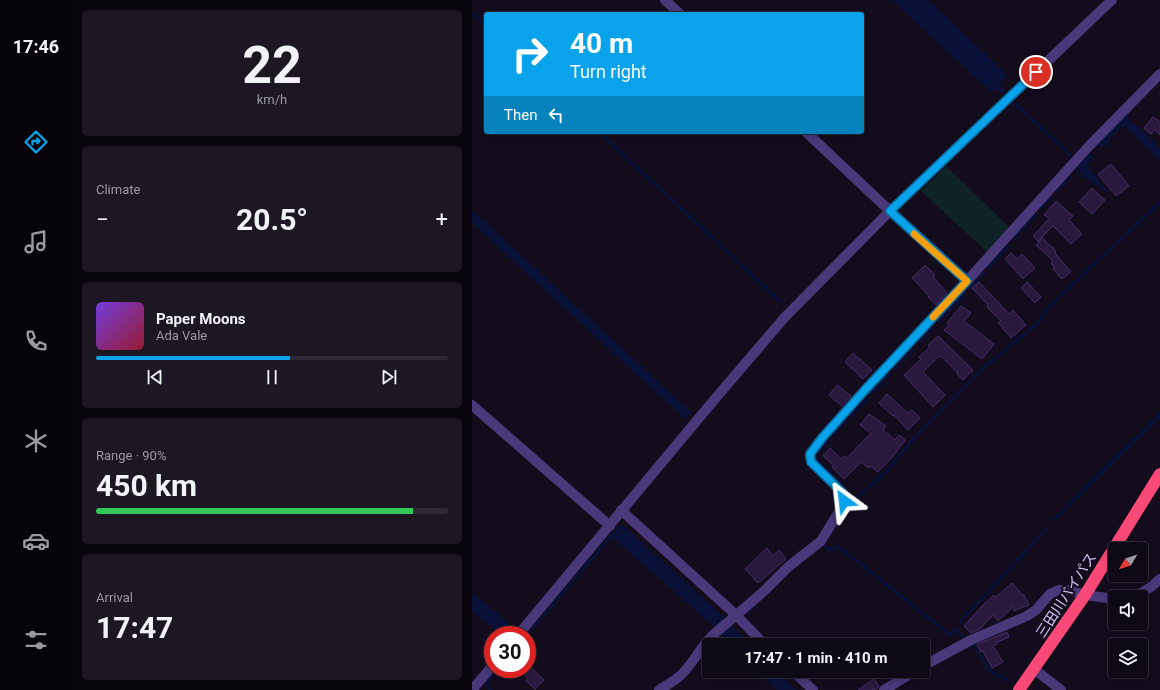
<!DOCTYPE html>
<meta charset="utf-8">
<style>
:root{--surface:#0e0916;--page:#1c1723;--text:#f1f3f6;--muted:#9b9aa1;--line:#2e2a35;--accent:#08a3eb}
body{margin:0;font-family:Roboto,"Noto Sans JP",sans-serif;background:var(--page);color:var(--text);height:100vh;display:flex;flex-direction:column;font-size:15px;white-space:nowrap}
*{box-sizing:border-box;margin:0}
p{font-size:13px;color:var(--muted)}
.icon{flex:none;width:22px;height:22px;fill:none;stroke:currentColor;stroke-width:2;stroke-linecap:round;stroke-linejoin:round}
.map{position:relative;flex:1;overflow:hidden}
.sheet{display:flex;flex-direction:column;gap:10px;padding:10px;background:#08050c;width:400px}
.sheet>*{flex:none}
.guide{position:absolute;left:12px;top:12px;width:380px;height:122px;border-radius:4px;box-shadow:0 2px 6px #0003,0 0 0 1px var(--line);background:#08a3eb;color:#fff;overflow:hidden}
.needle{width:26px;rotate:231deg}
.tools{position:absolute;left:636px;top:542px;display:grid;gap:8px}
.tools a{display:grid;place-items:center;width:40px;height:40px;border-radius:4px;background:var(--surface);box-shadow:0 2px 6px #0003,0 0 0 1px var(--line);font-size:20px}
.speed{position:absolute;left:12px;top:626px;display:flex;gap:8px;font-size:20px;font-weight:700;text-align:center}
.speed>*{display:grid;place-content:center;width:52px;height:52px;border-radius:50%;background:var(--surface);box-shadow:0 2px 6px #0003,0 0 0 1px var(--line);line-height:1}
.speed .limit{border:6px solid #d22;background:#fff;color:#111}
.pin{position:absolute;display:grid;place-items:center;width:34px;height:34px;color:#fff;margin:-17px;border:2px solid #fff;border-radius:50%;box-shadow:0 1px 4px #0007}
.me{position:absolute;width:44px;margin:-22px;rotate:330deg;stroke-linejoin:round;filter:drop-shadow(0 0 3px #0008)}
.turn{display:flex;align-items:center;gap:14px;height:84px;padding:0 20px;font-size:18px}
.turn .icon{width:52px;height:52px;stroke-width:2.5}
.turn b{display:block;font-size:28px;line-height:34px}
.then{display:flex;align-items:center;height:38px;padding:0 20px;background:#0003;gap:8px;font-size:15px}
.big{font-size:30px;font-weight:700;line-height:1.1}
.sheet .tile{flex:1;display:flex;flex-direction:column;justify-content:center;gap:6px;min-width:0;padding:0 14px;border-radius:6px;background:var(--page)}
.sheet .dial{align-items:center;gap:0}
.dial b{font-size:52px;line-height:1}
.song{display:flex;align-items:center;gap:12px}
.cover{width:48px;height:48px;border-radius:6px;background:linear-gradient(135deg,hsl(260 70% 55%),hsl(350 70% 35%))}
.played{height:4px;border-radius:2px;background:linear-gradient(90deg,var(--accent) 55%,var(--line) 55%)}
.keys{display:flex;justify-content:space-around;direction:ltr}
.heat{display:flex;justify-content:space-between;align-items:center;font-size:22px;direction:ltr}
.charge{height:6px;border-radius:3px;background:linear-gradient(90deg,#34c759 90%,var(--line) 0)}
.trip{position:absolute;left:230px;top:638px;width:228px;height:40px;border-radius:4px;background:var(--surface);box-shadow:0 2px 6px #0003,0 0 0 1px var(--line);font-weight:700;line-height:40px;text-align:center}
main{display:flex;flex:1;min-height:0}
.tabs{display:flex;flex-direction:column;width:72px;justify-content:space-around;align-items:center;background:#060409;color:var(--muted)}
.tabs .icon{width:28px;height:28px}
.tabs .current{color:var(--accent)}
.tabs b{font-size:18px;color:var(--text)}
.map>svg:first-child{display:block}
</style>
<main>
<nav class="tabs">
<b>17:46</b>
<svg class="icon current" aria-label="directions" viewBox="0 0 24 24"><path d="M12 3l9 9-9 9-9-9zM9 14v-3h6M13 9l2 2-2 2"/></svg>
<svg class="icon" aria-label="music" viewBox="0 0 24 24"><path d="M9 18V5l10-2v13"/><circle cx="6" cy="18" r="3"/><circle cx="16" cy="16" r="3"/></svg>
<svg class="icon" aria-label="phone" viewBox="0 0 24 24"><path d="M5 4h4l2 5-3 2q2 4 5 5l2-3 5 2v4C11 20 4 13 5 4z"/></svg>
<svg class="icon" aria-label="climate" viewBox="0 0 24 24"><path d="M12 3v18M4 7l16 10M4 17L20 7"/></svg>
<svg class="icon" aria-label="car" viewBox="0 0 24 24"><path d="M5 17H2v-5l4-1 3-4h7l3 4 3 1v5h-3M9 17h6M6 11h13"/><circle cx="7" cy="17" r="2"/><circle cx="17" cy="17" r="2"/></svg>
<svg class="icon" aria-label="filters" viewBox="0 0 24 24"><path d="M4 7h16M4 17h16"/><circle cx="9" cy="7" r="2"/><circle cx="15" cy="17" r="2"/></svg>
</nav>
<section class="sheet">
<div class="tile dial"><b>22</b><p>km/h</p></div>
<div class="tile"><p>Climate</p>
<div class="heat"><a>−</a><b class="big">20.5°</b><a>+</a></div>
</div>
<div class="tile">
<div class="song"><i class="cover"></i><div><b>Paper Moons</b><p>Ada Vale</p></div></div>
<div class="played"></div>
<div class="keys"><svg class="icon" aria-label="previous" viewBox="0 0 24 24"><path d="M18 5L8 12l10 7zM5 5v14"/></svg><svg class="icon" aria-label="pause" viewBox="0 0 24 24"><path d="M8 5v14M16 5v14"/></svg><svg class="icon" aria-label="next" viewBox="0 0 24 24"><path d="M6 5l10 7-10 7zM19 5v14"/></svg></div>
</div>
<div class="tile"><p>Range · 90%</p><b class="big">450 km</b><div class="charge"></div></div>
<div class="tile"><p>Arrival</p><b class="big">17:47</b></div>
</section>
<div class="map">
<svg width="688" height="690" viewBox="0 0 688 690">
<rect width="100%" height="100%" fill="#130c1d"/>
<path fill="#0f2226" d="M 474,166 L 538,228 L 516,253 L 449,191 Z"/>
<path fill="#0a1138" d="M 420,0 L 456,0 L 536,76 L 528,84 L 533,91 L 530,94 L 524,89 L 520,93 Z
M 661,107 L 655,115 L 657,121 L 668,128 L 688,148 L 688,161 L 654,127 L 648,128 L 633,146 L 626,146 L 625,143 Z
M 617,153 L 620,154 L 621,157 L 615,165 L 636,192 L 634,192 L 611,176 L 604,167 Z
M 0,210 L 219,412 L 213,419 L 0,223 Z
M 688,412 L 688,418 L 615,490 L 612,487 Z
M 147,525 L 152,526 L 248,614 L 279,645 L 260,645 L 238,623 L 139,536 Z
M 0,593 L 38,624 C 38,631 36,633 29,635 L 0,611 Z
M 285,671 L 304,671 L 324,690 L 304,690 Z"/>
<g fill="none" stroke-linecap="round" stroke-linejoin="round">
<path stroke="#0a1138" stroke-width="3" d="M 0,13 L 14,26
M 542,103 L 599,156
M 127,132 L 309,302
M 585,191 L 598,176
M 568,209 L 579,197
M 542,239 L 563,215
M 517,267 L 536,246
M 498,288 L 512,273
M 467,321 L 492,295
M 449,341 L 461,328
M 422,369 L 441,350
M 399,394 L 417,375
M 379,416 L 395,399
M 362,434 L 374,421
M 357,440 L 343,454 L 345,460 L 369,483
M 373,509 L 376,505 L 413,473 L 441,439 L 511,368 L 565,324 L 576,308 L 688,202
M 583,519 L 616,486
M 351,545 L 357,550 L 367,547 L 478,635 L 483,629 L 493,639
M 275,613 L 284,604
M 488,622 L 575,528
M 55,635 L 139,536
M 501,644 L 517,670 L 535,680
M 19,690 L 14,683 L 25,669"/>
</g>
<path fill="#28193d" stroke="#452c68" d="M 681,117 L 688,122 L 688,135 L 682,129 L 679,134 L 672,128 Z
M 639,164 L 657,186 L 644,196 L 626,174 Z
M 620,188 L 633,200 L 620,214 L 607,202 Z
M 584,201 L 601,216 L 597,220 L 610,234 L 599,244 L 581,226 L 566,241 L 561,236 L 577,219 L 572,215 Z
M 570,238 L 584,251 L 583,253 L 599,272 L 590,279 L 581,269 L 583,268 L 579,263 L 581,261 L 564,245 Z
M 539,253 L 545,259 L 550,254 L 563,268 L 551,279 L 533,259 Z
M 453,265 L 463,275 L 461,277 L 475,293 L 464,305 L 456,297 L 457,296 L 440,278 Z
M 507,282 L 537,314 L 541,310 L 554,325 L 539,338 L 526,323 L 529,321 L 515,307 L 516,305 L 500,288 Z
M 555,282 L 569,297 L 563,303 L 549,288 Z
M 489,306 L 499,313 L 492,321 L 522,344 L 510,359 L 472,330 L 477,325 L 475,323 Z
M 466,336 L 501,370 L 491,380 L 485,374 L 486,373 L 469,356 L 468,357 L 467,356 L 451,372 L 473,395 L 461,407 L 432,375 L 449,359 L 447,357 L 458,347 L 456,345 Z
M 381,353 L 400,370 L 391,379 L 373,362 Z
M 365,385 L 379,396 L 370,406 L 357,395 Z
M 415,394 L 436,413 L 440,410 L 448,418 L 436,430 L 422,415 L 421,416 L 407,403 Z
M 397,414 L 414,426 L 411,430 L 423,440 L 427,435 L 433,440 L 422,455 L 406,472 L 398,466 L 396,468 L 389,462 L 372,479 L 360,467 L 362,466 L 351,456 L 358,448 L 369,459 L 372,456 L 375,458 L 399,433 L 388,425 Z
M 295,548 L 301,556 L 307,550 L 314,559 L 286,583 L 273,569 Z
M 540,583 L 551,595 L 552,595 L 557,605 L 542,611 L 541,607 L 526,621 L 521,615 L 508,629 L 499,633 L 492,626 L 511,605 L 522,595 L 524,597 Z
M 535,632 L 537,637 L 524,643 L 525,644 L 521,646 L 531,662 L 520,668 L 511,651 L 509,652 L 505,644 Z
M 55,664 L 72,680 L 63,689 L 54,681 L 56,678 L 45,669 L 55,669 Z
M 402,679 L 407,686 L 406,688 L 402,690 L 386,690 Z"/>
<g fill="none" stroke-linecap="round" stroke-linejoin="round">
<path stroke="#49387a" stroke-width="10" d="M 193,0 L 208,14
M 334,132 L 418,211 L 495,281
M 0,405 L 138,526
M 149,510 L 264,615 L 293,645
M 662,597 L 679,587 L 688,579
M 46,635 L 242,400 L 313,317 L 418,211 L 640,0
M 451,666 L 499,640 L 555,616 L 564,610 L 578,594 L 587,590 L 598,590 L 613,595 L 643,599
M 562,669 L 589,690
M 321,671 L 341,690
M 0,690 L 21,665
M 187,690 C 195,685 204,680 210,674 C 222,662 229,646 241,635 L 291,592 L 316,567 L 349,541 L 368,510 L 372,501 L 370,492 L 339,462 L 338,454 L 350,438 L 392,391 L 495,281 L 617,146 L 688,74
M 412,690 L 443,671"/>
<path stroke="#f94977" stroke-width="12" d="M 547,690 L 613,595 L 688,474"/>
</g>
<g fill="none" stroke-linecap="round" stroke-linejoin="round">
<defs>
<path id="route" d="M 372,501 L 370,492 L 339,462 L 338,454 L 350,438 L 392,391 L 495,281 L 418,211 L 564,72"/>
</defs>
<use href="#route" stroke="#056a99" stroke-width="10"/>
<use href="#route" stroke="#08a3eb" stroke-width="7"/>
<path stroke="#f59e0b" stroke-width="7" d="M 442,234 L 495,281 L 461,317"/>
</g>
<g text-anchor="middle" stroke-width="4" stroke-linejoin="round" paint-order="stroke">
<g font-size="14" fill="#dbcafd" stroke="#130c1d">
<text transform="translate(594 595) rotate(-57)" y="5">三田川バイパス</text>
</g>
</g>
</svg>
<div class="tools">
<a><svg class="needle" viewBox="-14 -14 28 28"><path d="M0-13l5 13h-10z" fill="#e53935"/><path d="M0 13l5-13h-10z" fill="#9b9aa1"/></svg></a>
<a><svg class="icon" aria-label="sound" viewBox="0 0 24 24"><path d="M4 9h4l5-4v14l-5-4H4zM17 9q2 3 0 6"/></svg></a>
<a><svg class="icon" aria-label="layers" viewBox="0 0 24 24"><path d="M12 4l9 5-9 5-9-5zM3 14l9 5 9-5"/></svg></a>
</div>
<div class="speed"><div class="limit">30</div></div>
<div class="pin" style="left:564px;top:72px;background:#d93025"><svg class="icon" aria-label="arrive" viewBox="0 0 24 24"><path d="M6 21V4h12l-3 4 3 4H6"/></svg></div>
<svg class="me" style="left:372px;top:501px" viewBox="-20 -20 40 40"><path d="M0-17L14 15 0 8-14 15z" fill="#08a3eb" stroke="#fff" stroke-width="4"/></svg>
<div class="trip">17:47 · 1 min · 410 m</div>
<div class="guide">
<div class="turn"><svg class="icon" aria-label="right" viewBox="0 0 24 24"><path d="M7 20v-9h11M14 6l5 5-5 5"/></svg><div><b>40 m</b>Turn right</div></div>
<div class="then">Then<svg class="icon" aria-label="left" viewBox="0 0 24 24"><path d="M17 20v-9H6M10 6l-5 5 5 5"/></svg></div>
</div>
</div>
</main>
